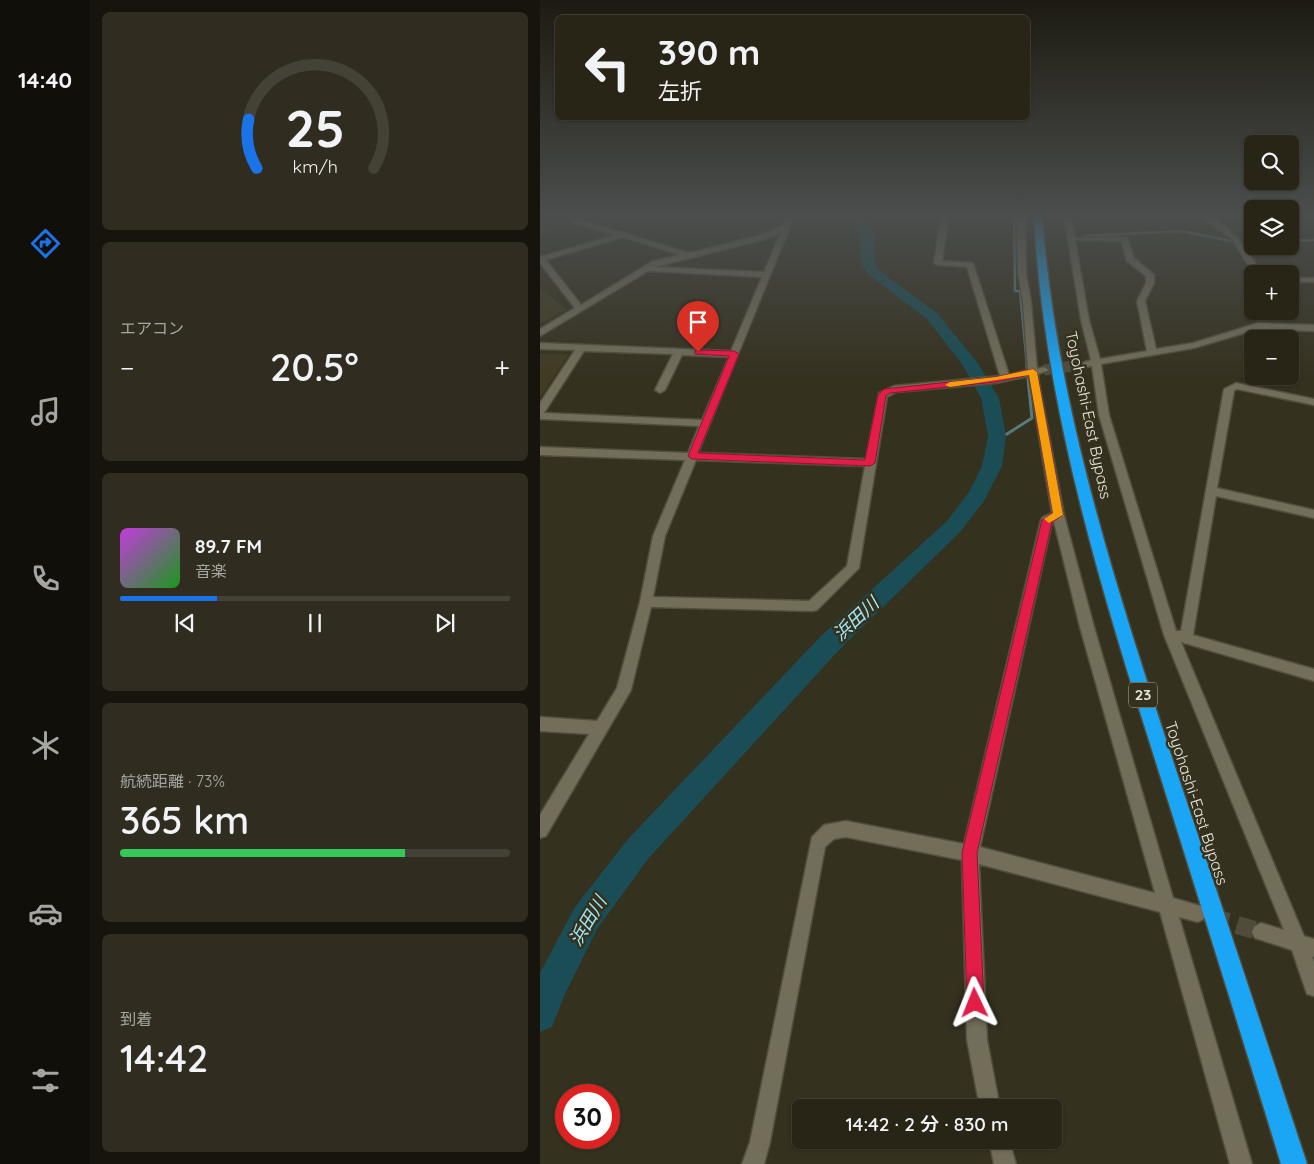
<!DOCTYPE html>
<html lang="ja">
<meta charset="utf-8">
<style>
:root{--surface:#282517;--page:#302d20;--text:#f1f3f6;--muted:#a5a5a1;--line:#444236;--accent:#1a73e8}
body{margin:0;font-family:Quicksand,"Noto Sans JP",sans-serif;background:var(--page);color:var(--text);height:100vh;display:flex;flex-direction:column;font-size:19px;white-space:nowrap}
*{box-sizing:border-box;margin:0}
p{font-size:16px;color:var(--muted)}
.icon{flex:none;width:28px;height:28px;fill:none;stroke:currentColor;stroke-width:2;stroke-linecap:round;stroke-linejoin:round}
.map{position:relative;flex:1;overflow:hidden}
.sheet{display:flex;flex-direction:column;gap:12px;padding:12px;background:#16140d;width:450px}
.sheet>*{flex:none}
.guide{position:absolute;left:15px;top:15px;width:475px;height:105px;border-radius:8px;box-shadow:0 1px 4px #0004,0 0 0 1px var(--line);background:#282517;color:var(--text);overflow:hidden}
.controls{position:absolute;left:704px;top:135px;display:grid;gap:10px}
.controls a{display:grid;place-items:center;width:55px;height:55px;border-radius:8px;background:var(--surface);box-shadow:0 1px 4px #0004,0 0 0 1px var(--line);font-size:25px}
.speed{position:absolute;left:15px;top:1084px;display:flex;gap:10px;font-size:25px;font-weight:700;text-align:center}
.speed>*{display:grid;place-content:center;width:65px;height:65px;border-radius:50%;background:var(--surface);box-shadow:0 1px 4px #0004,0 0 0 1px var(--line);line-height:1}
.speed .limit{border:8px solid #d22;background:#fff;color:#111}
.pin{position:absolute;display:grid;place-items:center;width:42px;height:42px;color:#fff;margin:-51px -21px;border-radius:50% 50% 50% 0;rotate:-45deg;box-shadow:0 0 5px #0007}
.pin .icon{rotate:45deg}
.me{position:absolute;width:55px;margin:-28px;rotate:358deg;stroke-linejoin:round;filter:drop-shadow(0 0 4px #0008)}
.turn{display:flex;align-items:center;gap:18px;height:105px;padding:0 20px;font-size:22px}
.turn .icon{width:65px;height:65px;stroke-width:2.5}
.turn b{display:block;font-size:35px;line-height:42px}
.big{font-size:38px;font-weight:600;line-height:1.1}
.sheet .tile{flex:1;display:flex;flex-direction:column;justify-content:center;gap:8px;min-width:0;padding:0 18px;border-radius:8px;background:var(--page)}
.sheet .dial{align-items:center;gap:0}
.dial svg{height:130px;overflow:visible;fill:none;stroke:var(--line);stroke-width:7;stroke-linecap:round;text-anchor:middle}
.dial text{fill:var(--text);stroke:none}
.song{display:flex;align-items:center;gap:15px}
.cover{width:60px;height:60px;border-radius:8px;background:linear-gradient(135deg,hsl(290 70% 55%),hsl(120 70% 35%))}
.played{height:5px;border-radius:2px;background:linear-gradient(90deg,var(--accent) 25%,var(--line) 25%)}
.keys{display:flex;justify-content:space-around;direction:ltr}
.heat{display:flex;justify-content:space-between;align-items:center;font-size:28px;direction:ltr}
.charge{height:8px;border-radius:4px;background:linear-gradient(90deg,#34c759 73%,var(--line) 0)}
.trip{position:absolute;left:252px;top:1099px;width:270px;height:50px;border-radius:8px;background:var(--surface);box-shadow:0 1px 4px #0004,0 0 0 1px var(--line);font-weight:600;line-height:50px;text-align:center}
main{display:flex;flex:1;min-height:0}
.tab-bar{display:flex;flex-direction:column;width:90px;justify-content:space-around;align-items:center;background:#100f09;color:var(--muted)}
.tab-bar .icon{width:35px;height:35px}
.tab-bar .on{color:var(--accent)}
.tab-bar b{font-size:22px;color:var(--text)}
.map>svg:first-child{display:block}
</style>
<main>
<nav class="tab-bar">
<b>14:40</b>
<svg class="icon on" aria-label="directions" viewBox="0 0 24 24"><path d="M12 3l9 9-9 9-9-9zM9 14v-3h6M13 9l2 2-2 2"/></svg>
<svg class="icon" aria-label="music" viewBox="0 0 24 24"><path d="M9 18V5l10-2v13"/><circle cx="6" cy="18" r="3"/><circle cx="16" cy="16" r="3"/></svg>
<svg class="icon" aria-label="phone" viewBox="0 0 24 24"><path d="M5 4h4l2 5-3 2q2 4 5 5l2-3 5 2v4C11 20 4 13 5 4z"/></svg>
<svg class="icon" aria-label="climate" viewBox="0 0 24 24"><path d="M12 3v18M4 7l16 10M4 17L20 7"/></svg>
<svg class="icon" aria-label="car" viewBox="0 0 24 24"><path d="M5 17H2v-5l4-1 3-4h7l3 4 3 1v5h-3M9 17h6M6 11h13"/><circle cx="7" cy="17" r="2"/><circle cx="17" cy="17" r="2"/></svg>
<svg class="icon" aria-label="filters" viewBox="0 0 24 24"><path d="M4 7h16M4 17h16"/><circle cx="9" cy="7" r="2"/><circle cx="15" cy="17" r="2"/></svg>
</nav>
<section class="sheet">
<div class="tile dial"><svg viewBox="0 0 100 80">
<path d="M14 69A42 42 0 1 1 86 69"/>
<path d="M14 69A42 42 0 0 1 9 39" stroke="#1a73e8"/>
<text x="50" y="56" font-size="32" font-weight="700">25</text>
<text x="50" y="72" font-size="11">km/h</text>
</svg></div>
<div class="tile"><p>エアコン</p>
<div class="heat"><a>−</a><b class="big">20.5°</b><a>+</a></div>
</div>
<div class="tile">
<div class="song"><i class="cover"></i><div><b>89.7 FM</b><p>音楽</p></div></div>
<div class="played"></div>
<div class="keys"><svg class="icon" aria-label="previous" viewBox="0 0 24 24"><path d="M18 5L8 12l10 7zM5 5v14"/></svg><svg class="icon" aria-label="pause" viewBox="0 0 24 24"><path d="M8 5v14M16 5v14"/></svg><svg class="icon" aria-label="next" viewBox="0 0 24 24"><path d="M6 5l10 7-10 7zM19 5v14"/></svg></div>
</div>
<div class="tile"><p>航続距離 · 73%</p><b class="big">365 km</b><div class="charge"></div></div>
<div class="tile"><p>到着</p><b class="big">14:42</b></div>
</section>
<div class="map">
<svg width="774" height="1164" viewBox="0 0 774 1164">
<rect width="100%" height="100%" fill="#35311f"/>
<path fill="#403b22" d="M 0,214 L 40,214 L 0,236 Z
M 0,288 L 27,310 L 0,324 Z
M 0,354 L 29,354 L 0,398 Z"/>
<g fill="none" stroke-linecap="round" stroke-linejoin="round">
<path stroke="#577a7d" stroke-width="2.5" d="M 474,214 L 475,291 L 480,291 L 487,365
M 545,236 L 641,231 L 691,241
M 704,240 L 712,241
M 750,241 L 774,240"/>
<path stroke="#577a7d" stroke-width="3" d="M 487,364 L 487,368
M 457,436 L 467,434 L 492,418 L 488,379"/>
<path fill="#1a4d56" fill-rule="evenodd" d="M 319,214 L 331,214 L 330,226 L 334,234 L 335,263 L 341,272 L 397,313 L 437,362 L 459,398 L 466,436 L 462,466 L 444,501 L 421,531 L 299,650 L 108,859 L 57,929 L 25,994 L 12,1027 L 0,1032 L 0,973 L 35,907 L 88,839 L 281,636 L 407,521 L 429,492 L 442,466 L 448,436 L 441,398 L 422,364 L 387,319 L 329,275 L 321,263 L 320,234 L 316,226 Z"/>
<path stroke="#504c3b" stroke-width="11" stroke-dasharray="11 5.5" stroke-linecap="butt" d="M 504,370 L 541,365"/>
<path stroke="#504c3b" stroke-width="18" stroke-dasharray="18 9" stroke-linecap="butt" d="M 671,917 L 721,932"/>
<defs>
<path id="minor" d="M 42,214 L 50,214 L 41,220 L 149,253 L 218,236 L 244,225 L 248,214 L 255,214 L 158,453 L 326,459 L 339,393 L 354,386 L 460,376 L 427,267 L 398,265 L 394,263 L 401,214 L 409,214 L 402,261 L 433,263 L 469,375 L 488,370 L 483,302 L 478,273 L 477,214 L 485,214 L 486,273 L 491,302 L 497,369 L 504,367 L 509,370 L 498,374 L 499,383 L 524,515 L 554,627 L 633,898 L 664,907 L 667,913 L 664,919 L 658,922 L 639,917 L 712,1164 L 690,1164 L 620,912 L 439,864 L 447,1040 L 460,1108 L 440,1108 L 427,1040 L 422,860 L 306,837 L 294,839 L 285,847 L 230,1142 L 224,1164 L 202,1164 L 210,1142 L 272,837 L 284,825 L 306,821 L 424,844 L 501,520 L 503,517 L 512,513 L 489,376 L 456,383 L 356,392 L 347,397 L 319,568 L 277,610 L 272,611 L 111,607 L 91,690 L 6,836 L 0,838 L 0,815 L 49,734 L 0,731 L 0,717 L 57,721 L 77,688 L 100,602 L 113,536 L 145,460 L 0,455 L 0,447 L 148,453 L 159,426 L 0,419 L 0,403 L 35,350 L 0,349 L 0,343 L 191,351 L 222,277 L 108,271 L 0,336 L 0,329 L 35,308 L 0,263 L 0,257 L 75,235 L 32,223 L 32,219 ZM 241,232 L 224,272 L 115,267 L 223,240 ZM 83,237 L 140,255 L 113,261 L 41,305 L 6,260 ZM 44,351 L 133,354 L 115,390 L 120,393 L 125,390 L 142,355 L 189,357 L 162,420 L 4,413 ZM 156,460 L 325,466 L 307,566 L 269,601 L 113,597 L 125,536 ZM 512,522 L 514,522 L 540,627 L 615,893 L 440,847 Z
M 524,214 L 531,214 L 535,238 L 587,237 L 594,258 L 614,275 L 614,283 L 605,301 L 616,349 L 653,343 L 718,323 L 774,325 L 774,331 L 718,329 L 654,348 L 561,364 L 569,415 L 636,631 L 641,631 L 684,389 L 696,383 L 774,399 L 774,405 L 697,389 L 694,391 L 677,488 L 774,510 L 774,518 L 676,496 L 653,635 L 774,669 L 774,681 L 641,642 L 764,936 L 774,939 L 774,957 L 772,956 L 774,962 L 774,996 L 767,994 L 752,950 L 715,938 L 712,932 L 715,926 L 721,923 L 744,930 L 624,635 L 559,415 L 552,366 L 541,368 L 536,365 L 551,360 L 541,320 ZM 535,240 L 581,241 L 587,261 L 606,276 L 606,283 L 597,301 L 607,351 L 560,359 L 549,320 Z
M 657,214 C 686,214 708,252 722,274 L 714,274 L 691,238 Z
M 750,278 L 774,278 L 774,282 L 750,282 Z
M 449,1140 L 469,1140 L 476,1164 L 454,1164 Z"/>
<path id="highway" d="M 494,214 L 502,214 C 515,403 578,594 637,773 C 681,903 724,1033 767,1164 L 741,1164 C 701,1033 660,903 619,772 C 562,593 503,403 494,214 Z"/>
</defs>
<use href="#minor" stroke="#514e3e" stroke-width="3"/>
<use href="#highway" stroke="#514e3e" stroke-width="3"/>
<use href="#minor" fill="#726e5a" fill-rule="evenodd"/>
<use href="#highway" fill="#1ba5f5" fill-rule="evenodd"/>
</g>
<linearGradient id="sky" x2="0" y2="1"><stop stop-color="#1d1b11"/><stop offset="0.57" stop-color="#4b4e4d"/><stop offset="1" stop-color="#4b4e4d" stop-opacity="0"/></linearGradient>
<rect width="774" height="377" fill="url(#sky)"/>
<path fill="#e11d48" stroke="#92132f" d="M 158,350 L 194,351 L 199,354 L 158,453 L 325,460 L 338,395 L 344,389 L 456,377 L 493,369 L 497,372 L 523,515 L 512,522 L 437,853 L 444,1003 L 441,1009 L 435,1011 L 429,1009 L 427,1003 L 422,853 L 502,520 L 513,513 L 489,375 L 456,382 L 350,393 L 346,396 L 335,463 L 330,466 L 152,459 L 148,456 L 189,356 L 155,354 L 155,351 Z"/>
<path fill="#f59e0b" d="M 493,369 L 497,372 L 523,515 L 509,523 L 504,519 L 513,513 L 489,375 L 410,387 L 405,385 L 410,382 L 456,377 Z"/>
<g text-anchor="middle" stroke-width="5" stroke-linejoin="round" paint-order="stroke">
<rect fill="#35311f" stroke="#b1aea0" stroke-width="1" x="589" y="682.5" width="28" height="25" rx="4"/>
<g font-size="15" font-weight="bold" fill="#e6e4d8">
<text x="603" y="700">23</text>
</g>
<g font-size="16" fill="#e6e4d8" stroke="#35311f">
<text transform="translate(549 415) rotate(78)" y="6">Toyohashi-East Bypass</text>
<text transform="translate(657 803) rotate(72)" y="6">Toyohashi-East Bypass</text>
</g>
<g font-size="18" font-style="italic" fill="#a1e9f8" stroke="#35311f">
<text transform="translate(316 619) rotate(-43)" y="6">浜田川</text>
<text transform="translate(48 921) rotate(-59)" y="6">浜田川</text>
</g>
</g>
</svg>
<div class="controls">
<a><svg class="icon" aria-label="search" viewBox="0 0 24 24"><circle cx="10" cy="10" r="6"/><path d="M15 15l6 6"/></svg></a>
<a><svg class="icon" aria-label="layers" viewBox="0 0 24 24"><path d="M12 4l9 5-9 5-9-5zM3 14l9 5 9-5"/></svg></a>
<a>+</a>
<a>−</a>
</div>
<div class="speed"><div class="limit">30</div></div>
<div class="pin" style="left:158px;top:352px;background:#d93025"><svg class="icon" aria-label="arrive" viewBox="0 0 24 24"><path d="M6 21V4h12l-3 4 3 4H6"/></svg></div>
<svg class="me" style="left:435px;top:1003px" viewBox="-20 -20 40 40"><path d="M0-17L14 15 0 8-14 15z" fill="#e11d48" stroke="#fff" stroke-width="4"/></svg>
<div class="trip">14:42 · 2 分 · 830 m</div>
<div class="guide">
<div class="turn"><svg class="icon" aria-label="left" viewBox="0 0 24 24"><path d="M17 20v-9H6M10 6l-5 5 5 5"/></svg><div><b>390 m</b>左折</div></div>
</div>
</div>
</main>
